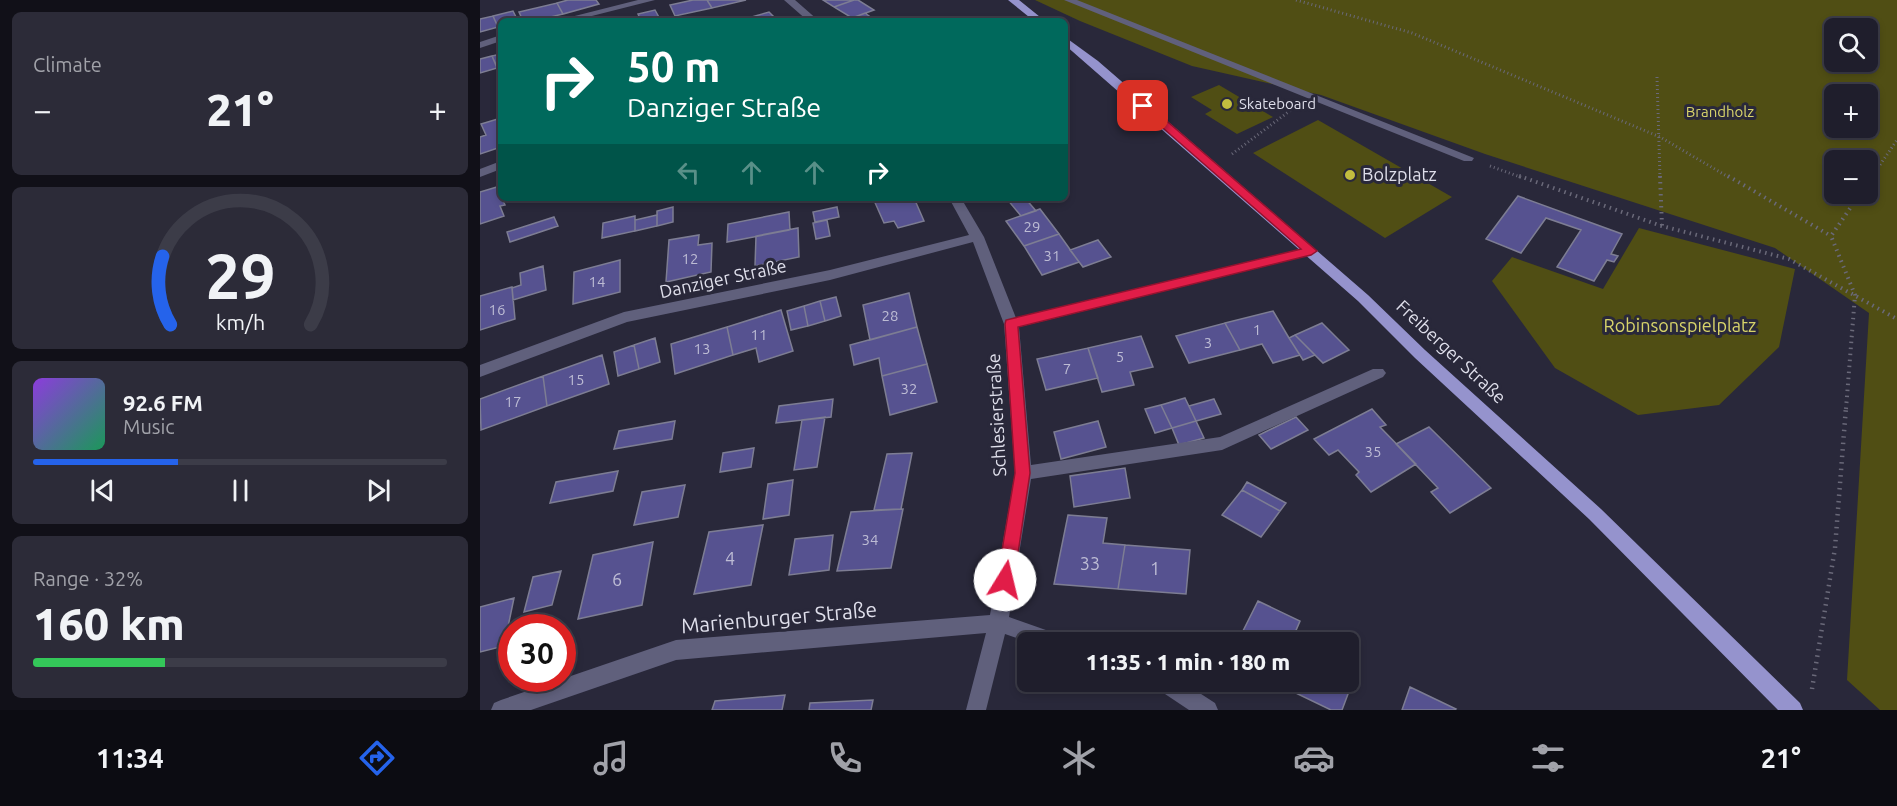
<!DOCTYPE html>
<meta charset="utf-8">
<style>
:root{--surface:#1f1e2c;--page:#2c2b38;--text:#f1f3f6;--muted:#a1a2a9;--line:#3c3c48;--accent:#2563eb}
body{margin:0;font-family:Ubuntu,sans-serif;background:var(--page);color:var(--text);height:100vh;display:flex;flex-direction:column;font-size:22px;white-space:nowrap}
*{box-sizing:border-box;margin:0}
p{font-size:20px;color:var(--muted)}
.icon{flex:none;width:33px;height:33px;fill:none;stroke:currentColor;stroke-width:2;stroke-linecap:round;stroke-linejoin:round}
.map{position:relative;flex:1;overflow:hidden}
.panel{display:flex;flex-direction:column;gap:12px;padding:12px;background:#111018;width:480px}
.panel>*{flex:none}
.top-card{position:absolute;left:18px;top:18px;width:570px;height:183px;border-radius:9px;box-shadow:0 3px 9px #0003,0 0 0 2px var(--line);background:#00695c;color:#fff;overflow:hidden}
.tools{position:absolute;left:1344px;top:18px;display:grid;gap:12px}
.tools a{display:grid;place-items:center;width:54px;height:54px;border-radius:9px;background:var(--surface);box-shadow:0 3px 9px #0003,0 0 0 2px var(--line);font-size:30px}
.speed{position:absolute;left:18px;top:614px;display:flex;gap:12px;font-size:30px;font-weight:700;text-align:center}
.speed>*{display:grid;place-content:center;width:78px;height:78px;border-radius:50%;background:var(--surface);box-shadow:0 3px 9px #0003,0 0 0 2px var(--line);line-height:1}
.speed .limit{border:9px solid #d22;background:#fff;color:#111}
.pin{position:absolute;display:grid;place-items:center;width:51px;height:51px;color:#fff;margin:-26px;border-radius:12px;box-shadow:0 3px 9px #0006}
.me{position:absolute;width:66px;margin:-33px;rotate:9deg;stroke-linejoin:round;filter:drop-shadow(0 0 4px #0008)}
.turn{display:flex;align-items:center;gap:21px;height:126px;padding:0 30px;font-size:27px}
.turn .icon{width:78px;height:78px;stroke-width:2.5}
.turn b{display:block;font-size:42px;line-height:51px}
.lanes{display:flex;align-items:center;height:57px;padding:0 30px;background:#0003;justify-content:center;gap:30px;direction:ltr}
.lanes .off{opacity:.35}
.big{font-size:45px;font-weight:800;line-height:1.1}
.panel .tile{flex:1;display:flex;flex-direction:column;justify-content:center;gap:9px;min-width:0;padding:0 21px;border-radius:9px;background:var(--page)}
.panel .dial{align-items:center;gap:0}
.dial svg{height:156px;overflow:visible;fill:none;stroke:var(--line);stroke-width:7;stroke-linecap:round;text-anchor:middle}
.dial text{fill:var(--text);stroke:none}
.song{display:flex;align-items:center;gap:18px}
.cover{width:72px;height:72px;border-radius:9px;background:linear-gradient(135deg,hsl(270 70% 55%),hsl(150 70% 35%))}
.played{height:6px;border-radius:3px;background:linear-gradient(90deg,var(--accent) 35%,var(--line) 35%)}
.keys{display:flex;justify-content:space-around;direction:ltr}
.heat{display:flex;justify-content:space-between;align-items:center;font-size:33px;direction:ltr}
.charge{height:9px;border-radius:4px;background:linear-gradient(90deg,#34c759 32%,var(--line) 0)}
.trip{position:absolute;left:537px;top:632px;width:342px;height:60px;border-radius:9px;background:var(--surface);box-shadow:0 3px 9px #0003,0 0 0 2px var(--line);font-weight:800;line-height:60px;text-align:center}
.dock{display:flex;height:96px;justify-content:space-around;align-items:center;background:#0c0c12;color:var(--muted)}
.dock .icon{width:42px;height:42px}
.dock .active{color:var(--accent)}
.dock b{font-size:27px;color:var(--text)}
main{display:flex;flex:1;min-height:0}
.map>svg:first-child{display:block}
</style>
<main>
<section class="panel">
<div class="tile"><p>Climate</p>
<div class="heat"><a>−</a><b class="big">21°</b><a>+</a></div>
</div>
<div class="tile dial"><svg viewBox="0 0 100 80">
<path d="M14 69A42 42 0 1 1 86 69"/>
<path d="M14 69A42 42 0 0 1 10 34" stroke="#2563eb"/>
<text x="50" y="56" font-size="32" font-weight="700">29</text>
<text x="50" y="72" font-size="11">km/h</text>
</svg></div>
<div class="tile">
<div class="song"><i class="cover"></i><div><b>92.6 FM</b><p>Music</p></div></div>
<div class="played"></div>
<div class="keys"><svg class="icon" aria-label="previous" viewBox="0 0 24 24"><path d="M18 5L8 12l10 7zM5 5v14"/></svg><svg class="icon" aria-label="pause" viewBox="0 0 24 24"><path d="M8 5v14M16 5v14"/></svg><svg class="icon" aria-label="next" viewBox="0 0 24 24"><path d="M6 5l10 7-10 7zM19 5v14"/></svg></div>
</div>
<div class="tile"><p>Range · 32%</p><b class="big">160 km</b><div class="charge"></div></div>
</section>
<div class="map">
<svg width="1417" height="710" viewBox="0 0 1417 710">
<rect width="100%" height="100%" fill="#29283a"/>
<path fill="#504e14" fill-rule="evenodd" d="M 555,0 L 1417,0 L 1417,710 L 1400,710 L 1367,680 L 1389,313 L 1295,248 L 1005,154 L 841,95 L 712,66 L 600,21 ZM 1354,28 L 1388,28 L 1388,62 L 1354,62 ZM 1354,94 L 1388,94 L 1388,128 L 1354,128 ZM 1354,160 L 1388,160 L 1388,194 L 1354,194 Z
M 739,85 L 793,117 L 757,134 L 725,114 L 732,110 L 711,97 Z
M 838,120 L 972,197 L 905,238 L 773,153 Z
M 1159,228 L 1315,269 L 1299,347 L 1239,405 L 1158,415 L 1075,368 L 1012,281 L 1032,257 L 1123,289 Z"/>
<path fill="#565290" stroke="#7d7d93" stroke-width="1.5" d="M 88,0 L 116,0 L 119,4 L 83,14 L 77,3 Z
M 213,0 L 227,0 L 232,8 L 195,16 L 190,5 Z
M 227,0 L 266,0 L 232,8 Z
M 343,0 L 374,0 L 354,7 Z
M 374,0 L 378,0 L 394,10 L 372,18 L 354,7 Z
M 77,3 L 83,14 L 54,21 L 43,21 L 39,12 Z
M 175,10 L 180,19 L 161,21 L 158,14 Z
M 33,11 L 38,21 L 21,21 L 21,26 L 18,27 L 13,16 Z
M 289,12 L 297,20 L 261,20 Z
M 385,13 L 396,21 L 376,21 L 372,18 Z
M 13,16 L 18,27 L 0,32 L 0,19 Z
M 21,54 L 21,72 L 20,73 L 12,56 Z
M 12,56 L 17,68 L 0,73 L 0,59 Z
M 21,118 L 21,147 L 0,154 L 0,137 L 6,135 L 1,124 Z
M 17,187 L 25,205 L 20,206 L 24,216 L 0,224 L 0,192 Z
M 1038,196 L 1142,234 L 1131,254 L 1138,256 L 1134,262 L 1127,260 L 1114,281 L 1077,267 L 1101,230 L 1066,218 L 1041,253 L 1006,239 Z
M 393,198 L 434,198 L 444,221 L 418,228 L 414,221 L 404,223 Z
M 532,198 L 545,198 L 556,211 L 541,216 L 527,199 Z
M 193,207 L 193,222 L 177,226 L 177,211 Z
M 357,207 L 359,217 L 335,222 L 333,212 Z
M 560,209 L 579,234 L 544,246 L 526,221 Z
M 309,212 L 310,230 L 247,242 L 248,224 Z
M 177,215 L 177,226 L 155,231 L 155,220 Z
M 155,216 L 155,231 L 122,238 L 123,223 Z
M 74,217 L 78,226 L 30,242 L 27,232 Z
M 347,220 L 350,236 L 336,239 L 333,223 Z
M 318,228 L 319,257 L 275,266 L 276,236 Z
M 579,234 L 599,262 L 562,275 L 544,246 Z
M 219,235 L 218,245 L 232,243 L 231,272 L 186,282 L 189,240 Z
M 618,240 L 631,257 L 603,267 L 590,250 Z
M 140,260 L 140,292 L 93,304 L 94,272 Z
M 63,266 L 66,290 L 33,300 L 32,288 L 41,285 L 40,273 Z
M 32,287 L 35,319 L 0,330 L 0,296 Z
M 429,293 L 437,327 L 390,340 L 383,305 Z
M 356,297 L 361,316 L 345,321 L 340,301 Z
M 340,301 L 345,321 L 328,326 L 324,306 Z
M 324,306 L 328,326 L 311,330 L 307,311 Z
M 301,310 L 313,351 L 279,362 L 276,348 L 253,355 L 247,327 Z
M 793,311 L 809,338 L 820,355 L 793,363 L 782,344 L 760,350 L 745,323 Z
M 745,323 L 760,350 L 709,363 L 696,336 Z
M 842,323 L 869,350 L 843,363 L 815,335 Z
M 247,327 L 253,355 L 195,374 L 191,344 Z
M 437,327 L 447,364 L 402,376 L 399,358 L 374,365 L 370,345 Z
M 815,335 L 835,355 L 823,360 L 809,338 Z
M 661,336 L 673,367 L 650,372 L 654,385 L 622,392 L 608,348 Z
M 175,338 L 180,362 L 159,369 L 154,345 Z
M 154,345 L 159,369 L 138,376 L 134,352 Z
M 608,348 L 618,378 L 566,390 L 557,359 Z
M 122,355 L 129,384 L 67,406 L 63,376 Z
M 447,364 L 457,402 L 410,415 L 402,376 Z
M 63,376 L 67,406 L 1,430 L 0,399 Z
M 705,398 L 716,421 L 692,428 L 681,405 Z
M 353,399 L 351,417 L 296,423 L 299,406 Z
M 734,399 L 741,414 L 716,421 L 709,406 Z
M 681,405 L 692,428 L 675,433 L 665,409 Z
M 892,409 L 906,425 L 900,427 L 936,464 L 891,492 L 876,475 L 879,472 L 858,450 L 849,455 L 834,439 Z
M 345,417 L 337,467 L 314,470 L 322,420 Z
M 816,417 L 828,430 L 791,449 L 779,435 Z
M 195,421 L 192,439 L 134,449 L 139,431 Z
M 618,421 L 626,447 L 581,459 L 574,432 Z
M 716,421 L 724,438 L 699,445 L 692,428 Z
M 949,427 L 1011,488 L 970,513 L 951,492 L 958,488 L 916,444 Z
M 274,448 L 271,467 L 240,472 L 243,453 Z
M 432,453 L 421,509 L 394,510 L 407,454 Z
M 645,468 L 650,498 L 594,507 L 590,476 Z
M 138,471 L 133,491 L 70,503 L 76,482 Z
M 313,480 L 309,515 L 283,519 L 288,484 Z
M 767,482 L 806,503 L 800,511 L 762,490 Z
M 205,485 L 198,517 L 154,525 L 162,492 Z
M 762,490 L 800,511 L 781,537 L 742,515 Z
M 423,509 L 411,568 L 357,571 L 371,512 Z
M 588,515 L 627,518 L 623,543 L 645,545 L 638,589 L 574,584 Z
M 283,525 L 271,585 L 214,594 L 229,532 Z
M 353,535 L 349,570 L 309,575 L 315,539 Z
M 173,542 L 162,605 L 98,619 L 113,555 Z
M 645,545 L 710,550 L 706,594 L 638,589 Z
M 81,571 L 72,605 L 44,612 L 53,577 Z
M 34,598 L 24,646 L 0,652 L 0,607 Z
M 778,601 L 820,621 L 811,642 L 765,642 L 759,639 Z
M 815,633 L 836,642 L 811,642 Z
M 868,657 L 880,662 L 862,710 L 851,710 L 793,682 L 868,681 Z
M 930,687 L 976,709 L 975,710 L 922,710 Z
M 305,695 L 302,710 L 232,710 L 235,701 Z
M 393,700 L 391,710 L 329,710 L 330,703 Z"/>
<g fill="none" stroke-linecap="round" stroke-linejoin="round">
<path stroke="#6a6979" stroke-width="3" stroke-dasharray="1 3" stroke-linecap="butt" d="M 816,0 L 932,33 L 1180,137 L 1250,178
M 1177,77 L 1180,178
M 752,154 L 811,110
M 1010,166 L 1043,178
M 1391,178 L 1417,140"/>
<path stroke="#6a6979" stroke-width="4" stroke-dasharray="1.5 4.5" stroke-linecap="butt" d="M 1039,176 L 1182,226 L 1309,259 L 1417,319
M 1180,176 L 1182,226
M 1248,176 L 1351,236
M 1388,182 L 1392,176
M 1366,409 L 1375,295 L 1351,236 L 1380,194"/>
<path stroke="#6a6979" stroke-width="4.5" stroke-dasharray="1.5 5" stroke-linecap="butt" d="M 1332,689 L 1355,548 L 1366,407"/>
<path fill="#60607c" fill-rule="evenodd" d="M 158,0 L 175,0 L 92,21 L 75,21 Z
M 304,0 L 315,0 L 339,21 L 328,21 Z
M 584,0 L 597,0 L 994,158 L 992,161 L 984,161 Z
M 21,35 L 21,41 L 0,48 L 0,42 Z
M 21,161 L 21,169 L 0,177 L 0,169 Z
M 469,198 L 481,198 L 504,237 L 536,318 L 831,247 L 838,251 L 831,255 L 539,327 L 551,465 L 740,437 L 893,369 L 903,369 L 906,373 L 903,377 L 742,450 L 551,479 L 529,617 L 580,635 L 583,642 L 548,642 L 525,634 L 506,710 L 486,710 L 506,633 L 196,660 L 51,710 L 11,710 L 14,703 L 21,700 L 196,640 L 510,615 L 535,473 L 524,324 L 493,242 L 350,280 L 147,322 L 0,377 L 0,365 L 144,312 L 350,270 L 489,235 Z
M 673,681 L 701,681 L 735,703 L 738,710 L 709,710 L 676,688 Z"/>
<path fill="#9593cd" fill-rule="evenodd" d="M 528,0 L 539,0 L 565,21 L 554,21 Z
M 585,37 L 618,61 L 888,295 L 945,350 L 1121,509 L 1320,703 L 1323,710 L 1298,710 L 1109,519 L 935,358 L 878,301 L 585,45 Z"/>
</g>
<path fill="#e11d48" stroke="#92132f" stroke-width="1.5" d="M 660,104 L 667,104 L 837,251 L 831,255 L 538,327 L 550,473 L 534,580 L 531,585 L 525,588 L 519,585 L 517,580 L 535,473 L 525,324 L 526,320 L 821,249 L 660,108 Z"/>
<g fill="#c2bd3f" stroke="#29283a" stroke-width="2">
<circle cx="747" cy="104" r="6"/>
<circle cx="870" cy="175" r="6"/>
</g>
<g text-anchor="middle" stroke-width="6" stroke-linejoin="round" paint-order="stroke">
<g font-size="15" fill="#dfdfeb" stroke="#29283a" text-anchor="start">
<text x="759" y="109">Skateboard</text>
</g>
<g font-size="15" fill="#d8d46a" stroke="#29283a">
<text x="1240" y="117">Brandholz</text>
</g>
<g font-size="15" fill="#bdbcd4">
<text x="552" y="232">29</text>
<text x="572" y="261">31</text>
<text x="210" y="264">12</text>
<text x="117" y="287">14</text>
<text x="17" y="315">16</text>
<text x="410" y="321">28</text>
<text x="777" y="335">1</text>
<text x="279" y="340">11</text>
<text x="728" y="348">3</text>
<text x="222" y="354">13</text>
<text x="640" y="362">5</text>
<text x="587" y="374">7</text>
<text x="96" y="385">15</text>
<text x="429" y="394">32</text>
<text x="33" y="407">17</text>
<text x="893" y="457">35</text>
<text x="390" y="545">34</text>
</g>
<g font-size="18" fill="#dfdfeb" stroke="#29283a" text-anchor="start">
<text x="882" y="181">Bolzplatz</text>
</g>
<g font-size="18" fill="#dfdfeb" stroke="#29283a">
<text transform="translate(243 279) rotate(-12)" y="6">Danziger Straße</text>
<text transform="translate(971 352) rotate(43)" y="6">Freiberger Straße</text>
<text transform="translate(517 415) rotate(-93)" y="6">Schlesierstraße</text>
</g>
<g font-size="18" fill="#d8d46a" stroke="#29283a">
<text x="1200" y="332">Robinsonspielplatz</text>
</g>
<g font-size="18" fill="#bdbcd4">
<text x="250" y="565">4</text>
<text x="610" y="570">33</text>
<text x="675" y="575">1</text>
<text x="137" y="586">6</text>
</g>
<g font-size="21" fill="#dfdfeb" stroke="#29283a">
<text transform="translate(299 618) rotate(-5)" y="7">Marienburger Straße</text>
</g>
</g>
</svg>
<div class="tools">
<a><svg class="icon" aria-label="search" viewBox="0 0 24 24"><circle cx="10" cy="10" r="6"/><path d="M15 15l6 6"/></svg></a>
<a>+</a>
<a>−</a>
</div>
<div class="speed"><div class="limit">30</div></div>
<div class="pin" style="left:663px;top:106px;background:#d93025"><svg class="icon" aria-label="arrive" viewBox="0 0 24 24"><path d="M6 21V4h12l-3 4 3 4H6"/></svg></div>
<svg class="me" style="left:525px;top:580px" viewBox="-20 -20 40 40"><circle r="19" fill="#fff"/><path d="M0-13L10 11 0 6-10 11z" fill="#e11d48"/></svg>
<div class="trip">11:35 · 1 min · 180 m</div>
<div class="top-card">
<div class="turn"><svg class="icon" aria-label="right" viewBox="0 0 24 24"><path d="M7 20v-9h11M14 6l5 5-5 5"/></svg><div><b>50 m</b>Danziger Straße</div></div>
<div class="lanes"><svg class="icon off" aria-label="left" viewBox="0 0 24 24"><path d="M17 20v-9H6M10 6l-5 5 5 5"/></svg><svg class="icon off" aria-label="ahead" viewBox="0 0 24 24"><path d="M12 20V5M6 11l6-6 6 6"/></svg><svg class="icon off" aria-label="ahead" viewBox="0 0 24 24"><path d="M12 20V5M6 11l6-6 6 6"/></svg><svg class="icon" aria-label="right" viewBox="0 0 24 24"><path d="M7 20v-9h11M14 6l5 5-5 5"/></svg></div>
</div>
</div>
</main>
<nav class="dock">
<b>11:34</b>
<svg class="icon active" aria-label="directions" viewBox="0 0 24 24"><path d="M12 3l9 9-9 9-9-9zM9 14v-3h6M13 9l2 2-2 2"/></svg>
<svg class="icon" aria-label="music" viewBox="0 0 24 24"><path d="M9 18V5l10-2v13"/><circle cx="6" cy="18" r="3"/><circle cx="16" cy="16" r="3"/></svg>
<svg class="icon" aria-label="phone" viewBox="0 0 24 24"><path d="M5 4h4l2 5-3 2q2 4 5 5l2-3 5 2v4C11 20 4 13 5 4z"/></svg>
<svg class="icon" aria-label="climate" viewBox="0 0 24 24"><path d="M12 3v18M4 7l16 10M4 17L20 7"/></svg>
<svg class="icon" aria-label="car" viewBox="0 0 24 24"><path d="M5 17H2v-5l4-1 3-4h7l3 4 3 1v5h-3M9 17h6M6 11h13"/><circle cx="7" cy="17" r="2"/><circle cx="17" cy="17" r="2"/></svg>
<svg class="icon" aria-label="filters" viewBox="0 0 24 24"><path d="M4 7h16M4 17h16"/><circle cx="9" cy="7" r="2"/><circle cx="15" cy="17" r="2"/></svg>
<b>21°</b>
</nav>
